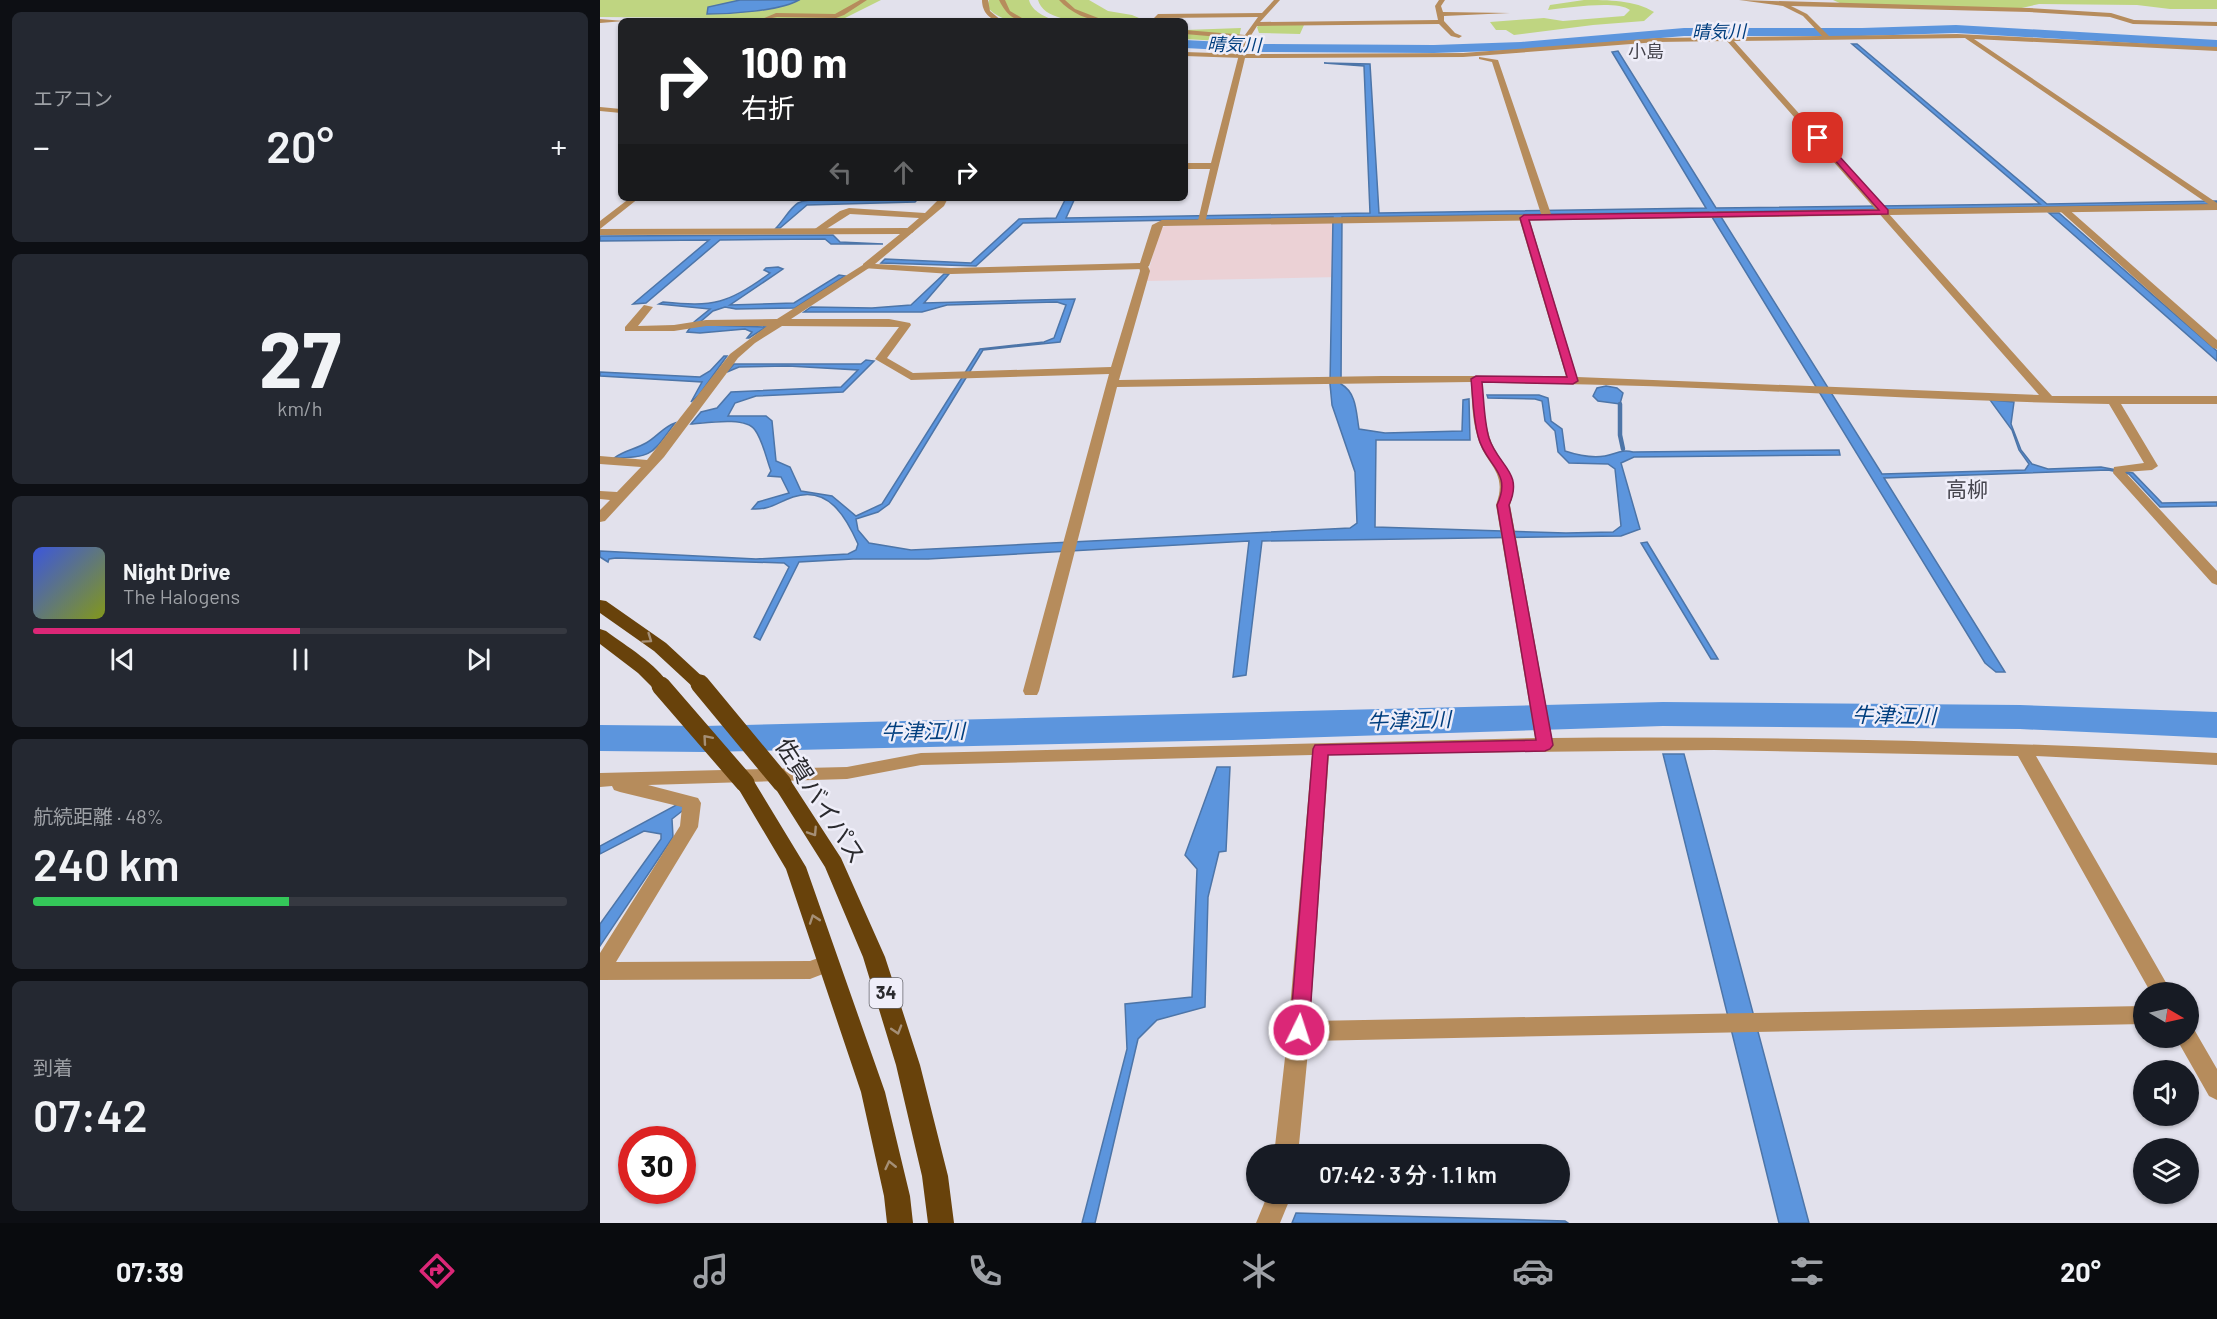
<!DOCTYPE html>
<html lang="ja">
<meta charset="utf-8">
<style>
:root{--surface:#171b24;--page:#242831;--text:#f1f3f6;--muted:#9ea1a6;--line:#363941;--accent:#db2777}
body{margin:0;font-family:Barlow,"Noto Sans JP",sans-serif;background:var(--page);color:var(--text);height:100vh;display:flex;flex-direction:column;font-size:22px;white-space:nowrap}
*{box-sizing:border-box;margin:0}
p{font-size:20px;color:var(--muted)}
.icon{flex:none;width:33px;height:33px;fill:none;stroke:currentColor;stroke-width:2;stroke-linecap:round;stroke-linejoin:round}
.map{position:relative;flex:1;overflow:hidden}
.drawer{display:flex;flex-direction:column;gap:12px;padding:12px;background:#0d0f14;width:600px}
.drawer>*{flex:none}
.top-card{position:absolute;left:18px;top:18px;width:570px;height:183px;border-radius:9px;box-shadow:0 2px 4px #0004;background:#202124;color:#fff;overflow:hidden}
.needle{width:39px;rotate:99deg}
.controls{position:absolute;left:1533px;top:982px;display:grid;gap:12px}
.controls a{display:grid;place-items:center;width:66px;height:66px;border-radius:50%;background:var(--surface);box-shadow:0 2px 4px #0004;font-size:30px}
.speed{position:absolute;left:18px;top:1126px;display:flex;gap:12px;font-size:30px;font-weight:700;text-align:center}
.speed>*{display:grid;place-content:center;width:78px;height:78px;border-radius:50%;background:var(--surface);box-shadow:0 2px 4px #0004;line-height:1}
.speed .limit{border:9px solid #d22;background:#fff;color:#111}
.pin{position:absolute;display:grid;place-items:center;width:51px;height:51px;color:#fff;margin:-26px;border-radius:12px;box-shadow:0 3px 9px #0006}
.me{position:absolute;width:66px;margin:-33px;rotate:4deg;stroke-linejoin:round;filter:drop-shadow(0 0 4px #0008)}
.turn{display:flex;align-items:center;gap:21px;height:126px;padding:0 24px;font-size:27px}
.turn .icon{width:78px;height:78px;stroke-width:2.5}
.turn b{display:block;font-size:42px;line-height:51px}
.lanes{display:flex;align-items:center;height:57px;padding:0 24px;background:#0003;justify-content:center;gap:30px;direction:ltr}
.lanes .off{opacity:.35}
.big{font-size:45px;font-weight:600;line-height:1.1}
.drawer .card{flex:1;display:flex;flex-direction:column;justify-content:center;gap:9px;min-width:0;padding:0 21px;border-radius:9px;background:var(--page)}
.drawer .dial{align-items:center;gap:0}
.dial b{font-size:78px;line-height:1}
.song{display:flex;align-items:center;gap:18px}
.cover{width:72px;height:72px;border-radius:9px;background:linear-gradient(135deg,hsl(230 70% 55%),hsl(70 70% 35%))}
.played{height:6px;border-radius:3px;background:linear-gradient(90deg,var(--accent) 50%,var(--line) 50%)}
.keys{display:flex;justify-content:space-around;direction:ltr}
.heat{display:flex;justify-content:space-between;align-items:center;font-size:33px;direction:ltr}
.charge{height:9px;border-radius:4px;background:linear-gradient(90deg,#34c759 48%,var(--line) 0)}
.trip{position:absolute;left:646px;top:1144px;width:324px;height:60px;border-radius:30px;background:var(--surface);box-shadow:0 2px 4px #0004;font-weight:600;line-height:60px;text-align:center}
.tab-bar{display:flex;height:96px;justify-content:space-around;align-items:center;background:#090b0e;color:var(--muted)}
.tab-bar .icon{width:42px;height:42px}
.tab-bar .current{color:var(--accent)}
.tab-bar b{font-size:27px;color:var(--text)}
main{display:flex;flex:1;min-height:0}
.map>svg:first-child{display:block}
</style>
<main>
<section class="drawer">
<div class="card"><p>エアコン</p>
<div class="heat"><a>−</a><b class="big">20°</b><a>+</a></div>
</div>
<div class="card dial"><b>27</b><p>km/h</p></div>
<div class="card">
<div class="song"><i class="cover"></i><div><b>Night Drive</b><p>The Halogens</p></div></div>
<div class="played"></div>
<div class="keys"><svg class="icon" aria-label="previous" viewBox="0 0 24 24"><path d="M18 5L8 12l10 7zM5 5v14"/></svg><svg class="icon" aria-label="pause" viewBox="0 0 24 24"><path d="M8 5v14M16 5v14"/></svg><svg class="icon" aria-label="next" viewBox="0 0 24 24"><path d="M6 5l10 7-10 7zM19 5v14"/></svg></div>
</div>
<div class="card"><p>航続距離 · 48%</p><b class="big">240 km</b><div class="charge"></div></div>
<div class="card"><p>到着</p><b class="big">07:42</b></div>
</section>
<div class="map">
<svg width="1617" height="1223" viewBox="0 0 1617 1223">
<rect width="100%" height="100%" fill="#e2e1ec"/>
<path fill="#ebd1d5" d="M 737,223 L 738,277 L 546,281 L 560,228 L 566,226 Z"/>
<path fill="#bfd581" d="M 0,0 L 281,0 L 243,19 L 0,17 Z
M 389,0 L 429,0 C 432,12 446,17 456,21 C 431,21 405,27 387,7 Z
M 438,0 L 489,0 L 508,11 L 532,15 L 546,21 C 521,21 446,30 438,0 Z
M 984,0 C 1008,0 1035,0 1054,12 L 1044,21 L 993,25 L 914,35 L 906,30 L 896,30 L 890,22 L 944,18 L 963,21 L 1024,16 L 1030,10 C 1016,0 968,8 948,10 L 950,5 Z
M 1233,0 L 1617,0 L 1617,9 L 1570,9 L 1537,5 L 1439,4 L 1417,9 L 1242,4 Z
M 659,25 L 704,25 L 700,34 L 659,33 L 657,27 Z
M 641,28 L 638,42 L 585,39 L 585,30 Z"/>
<path fill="#5c95dd" stroke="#4d75a8" stroke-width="1.5" d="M 140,0 L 199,0 C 180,11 130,14 107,14 L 108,7 Z
M 1252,44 L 1257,44 L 1447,204 L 1617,201 L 1617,204 L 1118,212 L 1282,474 L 1425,470 L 1429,464 L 1419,450 L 1412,430 L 1390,400 L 1414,402 L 1411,424 L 1421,450 L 1432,464 L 1448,469 L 1501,467 L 1533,473 L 1562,503 L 1617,502 L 1617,506 L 1560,507 L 1529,474 L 1508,470 L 1284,478 L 1405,672 L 1396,672 L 1385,663 L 1109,212 L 742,217 L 741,384 C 757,393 756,413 759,429 L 785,433 L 862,431 L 863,400 L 869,399 L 870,440 L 776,440 L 775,527 L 966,533 L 1013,532 L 1021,526 L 1015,469 L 1008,464 L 969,463 L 958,452 L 955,431 L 945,421 L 942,401 L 935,399 L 888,398 L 887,395 L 939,395 L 948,398 L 951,421 L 962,429 L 965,451 C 977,455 993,458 1005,456 C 1016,454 1021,449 1033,452 L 1239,450 L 1240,455 L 1034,457 L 1021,463 L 1040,529 L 1021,536 L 662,541 L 646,675 L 633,677 L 649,541 L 328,559 L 253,559 L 199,562 L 160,640 L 154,637 L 189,567 L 184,563 L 16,558 L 9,559 L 8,562 L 0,557 L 0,551 L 156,559 L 248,554 L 256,550 L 258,544 C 246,517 228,485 193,497 C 176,503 170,510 152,509 L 158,502 L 189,493 L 181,477 L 168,476 L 171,471 C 166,458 163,441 155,430 C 146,416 106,423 91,424 L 101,412 L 117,408 L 131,392 L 241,387 L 258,370 L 188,366 L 139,367 L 127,372 L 134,364 L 261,364 L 266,360 L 274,361 L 243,392 L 156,396 L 135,403 L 128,416 L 166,416 L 172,421 L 176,461 L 190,467 L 201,491 L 232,496 L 256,516 L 282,504 L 380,349 L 444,342 L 454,338 L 466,305 L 457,302 L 347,305 L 322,312 L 204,312 L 211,307 L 272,308 L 311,305 L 344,274 L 349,274 L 324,303 L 475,299 L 460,342 L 383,350 L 289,504 L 278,512 L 256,519 L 258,530 L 269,543 L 311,550 L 750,528 L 757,523 L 755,472 L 732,405 L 730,384 L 733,217 L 423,223 L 376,266 L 281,263 L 285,259 L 371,263 L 419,219 L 456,218 L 466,198 L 475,198 L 466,218 L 770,213 L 764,66 L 724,63 L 770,64 L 779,213 L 1106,208 L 1012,52 L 1018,51 L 1116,208 L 1440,204 Z
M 301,198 L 318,199 L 315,202 L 207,205 L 180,228 L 176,228 C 183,221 190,208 198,203 C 212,195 279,201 301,198 Z
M 1449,213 L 1459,213 L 1617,351 L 1617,361 Z
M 233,235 L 240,242 L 283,244 L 231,244 L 225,239 L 120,240 L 46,303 L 33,304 L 109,240 L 0,241 L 0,236 Z
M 178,267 L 183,269 L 130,305 L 194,303 L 239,275 L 245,276 L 195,308 L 136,309 L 125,307 L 113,311 L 99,323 L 108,325 L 166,327 L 149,338 L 147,338 L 152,332 L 145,329 L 100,333 L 87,332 L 94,322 L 110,309 L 59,304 L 63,302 C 113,307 129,304 170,273 L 164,270 L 166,268 Z
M 124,356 L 127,356 L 99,395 L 91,402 L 102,382 L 0,376 L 0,372 L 100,377 L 110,371 Z
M 1006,386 L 1017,388 L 1023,393 L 1020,404 L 998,401 L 993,396 L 997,388 Z
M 75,423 C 52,453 54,458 14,458 C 25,450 36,449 46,443 C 57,437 63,427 75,423 Z
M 1047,542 L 1118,659 L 1111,659 L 1041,543 Z
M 1063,754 L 1084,754 L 1209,1223 L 1179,1223 Z
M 617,767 L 630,767 L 626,851 L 619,852 L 608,897 L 605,1007 L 557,1020 L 538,1039 L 495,1223 L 482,1223 L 527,1049 L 525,1004 L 592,997 L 597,869 L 585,855 Z
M 78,804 L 86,808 L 72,819 L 73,837 L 0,946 L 0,924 L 61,839 L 61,834 L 44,831 L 0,854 L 0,846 Z
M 696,1213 L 965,1221 L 968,1223 L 692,1223 Z"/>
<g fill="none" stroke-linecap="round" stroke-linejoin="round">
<path stroke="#4d75a8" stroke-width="4.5" d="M 1020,404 L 1020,435 L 1023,449"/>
<path fill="#5c95dd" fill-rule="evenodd" d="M 1356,25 L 1617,40 L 1617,48 L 1356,33 L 1262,36 L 1084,36 L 921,50 L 834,53 L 661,52 L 585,48 L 585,40 L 661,44 L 834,45 L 921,42 L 1084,28 L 1262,28 Z
M 1063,702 L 1420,705 L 1617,712 L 1617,738 L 1420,729 L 1063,726 L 633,740 L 104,752 L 0,751 L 0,725 L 104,726 Z"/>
<path fill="#b68c5c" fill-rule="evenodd" d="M 382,0 L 388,0 L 390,11 L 402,21 C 390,21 382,12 382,0 Z
M 399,0 L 405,0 L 410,11 L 427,21 C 412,21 405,12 399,0 Z
M 459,0 L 465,0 L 475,9 L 506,21 C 488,21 471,13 459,0 Z
M 674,0 L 680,0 L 660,22 L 838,20 L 835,6 L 839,0 L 845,0 L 841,6 L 843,12 L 910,13 L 844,16 L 844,21 L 855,33 L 862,36 L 859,38 L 851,36 L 839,24 L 657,26 L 650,37 L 646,54 L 863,53 L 1057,38 L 1222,36 L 1203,16 L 1183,6 L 1139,0 L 1429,8 L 1511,13 L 1534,20 L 1617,22 L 1617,26 L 1533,24 L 1510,17 L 1429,12 L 1191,6 L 1207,14 L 1229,36 L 1357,34 L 1617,47 L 1617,51 L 1374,39 L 1617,203 L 1617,210 L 1365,38 L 1134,41 L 1452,396 L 1617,396 L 1617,404 L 1521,404 L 1558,466 L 1552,470 L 1525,472 L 1617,571 L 1617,585 L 1612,583 L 1513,473 L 1514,467 L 1544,463 L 1509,404 C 1300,401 1091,383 882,383 C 884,400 884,418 889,435 C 897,465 922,470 910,505 L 952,738 C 1174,736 1395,741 1617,753 L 1617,765 L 1436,756 L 1572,993 L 1551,993 L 1418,756 L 1114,750 L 729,754 L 710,1021 L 1544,1006 L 1544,1024 L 709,1041 L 698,1155 L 674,1155 L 688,1031 L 712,755 L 321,765 L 247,779 L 48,785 L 98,798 L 101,803 L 98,827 L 16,962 L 210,961 L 229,954 L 236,957 L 239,963 L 236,969 L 210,979 L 0,980 L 0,953 L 80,826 L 82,807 L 20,792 L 14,790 L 12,786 L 0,787 L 0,773 L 247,767 L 321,753 L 935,738 L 896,505 C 909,470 884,465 877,435 C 872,418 872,400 871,382 L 517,387 L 439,691 L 437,695 L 425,695 L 423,691 L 509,374 L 311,380 L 275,359 L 299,327 L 182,326 L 155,343 L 138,358 L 64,457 L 5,521 L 0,522 L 0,510 L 10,500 L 0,499 L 0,491 L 17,492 L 41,467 L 0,464 L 0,456 L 47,460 L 130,354 L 167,326 L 106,326 L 74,331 L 25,331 L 25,327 L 44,305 L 53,307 L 38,326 L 74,325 L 106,320 L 177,319 L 266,263 L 271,266 L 269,268 L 191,319 L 289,319 L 310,323 L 311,325 L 287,358 L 313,373 L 511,367 L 540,271 L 539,266 L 544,263 L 547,264 L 550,271 L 519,380 L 782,376 L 966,376 L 919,218 L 924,215 L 929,218 L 977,377 L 1439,395 L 1127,41 L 1057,42 L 863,57 L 645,58 L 605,223 L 597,225 L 610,169 L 585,169 L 585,163 L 611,163 L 643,39 L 585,34 L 585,30 L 645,35 L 658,17 L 560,18 L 557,21 L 551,21 L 558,14 L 662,13 Z
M 0,19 L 24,21 L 0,23 Z
M 879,57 L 898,60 L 952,217 L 950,219 L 942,217 L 892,62 L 879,59 Z
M 30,198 L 39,198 L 0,229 L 0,221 Z
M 340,198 L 348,198 L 344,206 L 312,233 L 304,231 L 319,218 L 250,214 L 220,233 L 212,231 L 240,211 L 249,208 L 325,213 Z
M 1460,207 L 1466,207 L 1617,340 L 1617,349 L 1613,348 L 1460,211 Z
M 1588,1029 L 1595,1031 L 1617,1069 L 1617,1100 L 1609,1096 L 1576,1038 L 1588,1038 Z
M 668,1194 L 692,1194 L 680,1223 L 656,1223 Z"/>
<path fill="#b68c5c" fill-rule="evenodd" d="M 260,0 L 267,0 L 244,15 L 236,18 L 177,17 L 157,21 L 176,13 L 235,14 Z
M 585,52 L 642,54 L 645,56 L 642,58 L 585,56 Z
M 0,107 L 21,109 L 21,113 L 0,111 Z
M 1617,204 L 1617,210 L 563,226 L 549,266 L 544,269 L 351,274 L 263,268 L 263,264 L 300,234 L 0,235 L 0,229 L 309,228 L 314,231 L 312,233 L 275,264 L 351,268 L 540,263 L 552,225 L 562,220 Z"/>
<path fill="#68420b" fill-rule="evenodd" d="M 0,600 L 6,601 L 66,643 L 106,680 L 109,684 L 106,688 L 94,688 L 54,651 L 0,613 Z
M 0,629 L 6,631 C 27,647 56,663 70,686 L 67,690 L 55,690 L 38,673 L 0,644 Z
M 145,776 L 152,778 L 206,867 L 285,1092 L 310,1196 L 313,1223 L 287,1223 L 284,1196 L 261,1092 L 186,869 L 135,783 L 138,778 Z
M 182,776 L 189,778 L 241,858 L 285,957 L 320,1065 L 348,1176 L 354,1223 L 328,1223 L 322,1176 L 296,1065 L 263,957 L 225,867 L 172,783 L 175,778 Z"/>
<path stroke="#68420b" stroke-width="19" d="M 100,684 L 182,783
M 61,686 L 145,783"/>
</g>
<defs><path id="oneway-chevron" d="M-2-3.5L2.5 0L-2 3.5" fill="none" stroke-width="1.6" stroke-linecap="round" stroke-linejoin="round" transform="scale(1.5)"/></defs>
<g stroke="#a58f76">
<use href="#oneway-chevron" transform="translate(48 639) rotate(35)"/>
<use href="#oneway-chevron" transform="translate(107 739) rotate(-131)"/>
<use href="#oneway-chevron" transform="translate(213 832) rotate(57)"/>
<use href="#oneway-chevron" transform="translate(214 919) rotate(-109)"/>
<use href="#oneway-chevron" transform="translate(297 1030) rotate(73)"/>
<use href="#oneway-chevron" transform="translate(290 1165) rotate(-103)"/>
</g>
<path fill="#db2777" stroke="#8e194d" stroke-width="1.5" d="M 1216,136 L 1221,136 L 1288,210 L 1288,214 L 929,220 L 978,381 L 973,384 L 882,382 C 884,400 884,421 889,438 C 898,466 924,472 909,505 L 953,745 L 950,749 L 945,751 L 728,755 L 709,1030 L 706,1037 L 699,1039 L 692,1037 L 690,1030 L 713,749 L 715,745 L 936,740 L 897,505 C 913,471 885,466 878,436 C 873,418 873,398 871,379 L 876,376 L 967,377 L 920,218 L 924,215 L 1279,210 L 1216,139 Z"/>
<g text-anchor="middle" stroke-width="5" stroke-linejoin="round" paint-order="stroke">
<g font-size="18" font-style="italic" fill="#003e7e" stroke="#efeef9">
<text transform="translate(1119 32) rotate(-1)" y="6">晴気川</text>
<text transform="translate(634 45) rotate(1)" y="6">晴気川</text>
</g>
<g font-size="18" fill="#45444d" stroke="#efeef9">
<text x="1046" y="58">小島</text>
</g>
<rect fill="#efeef9" stroke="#65656b" stroke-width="1.5" x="269.5" y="978" width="33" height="30" rx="4.5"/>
<g font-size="18" font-weight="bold" fill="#2a2a2e">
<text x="286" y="999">34</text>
</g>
<g font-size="21" fill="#45444d" stroke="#efeef9">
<text x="1367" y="497">高柳</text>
</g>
<g font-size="21" font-style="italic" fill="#003e7e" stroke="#efeef9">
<text transform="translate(1294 716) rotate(1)" y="7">牛津江川</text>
<text transform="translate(809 721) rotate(-2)" y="7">牛津江川</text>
<text transform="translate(323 732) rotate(-1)" y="7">牛津江川</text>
</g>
<g font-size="24" fill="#2a2a2e" stroke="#efeef9">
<text transform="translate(220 801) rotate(57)" y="8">佐賀バイパス</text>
</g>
</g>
</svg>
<div class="controls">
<a><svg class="needle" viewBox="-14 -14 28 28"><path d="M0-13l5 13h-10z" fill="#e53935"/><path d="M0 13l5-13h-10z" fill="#9ea1a6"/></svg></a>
<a><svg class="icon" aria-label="sound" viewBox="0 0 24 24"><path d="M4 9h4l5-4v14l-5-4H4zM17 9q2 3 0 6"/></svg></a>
<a><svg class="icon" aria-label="layers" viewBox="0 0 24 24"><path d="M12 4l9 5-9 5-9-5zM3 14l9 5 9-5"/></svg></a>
</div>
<div class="speed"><div class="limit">30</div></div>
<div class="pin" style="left:1218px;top:138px;background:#d93025"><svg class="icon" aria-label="arrive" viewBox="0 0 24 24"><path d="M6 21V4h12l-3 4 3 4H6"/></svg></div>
<svg class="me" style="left:699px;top:1030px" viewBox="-20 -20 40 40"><circle r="17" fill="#db2777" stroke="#fff" stroke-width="3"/><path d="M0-11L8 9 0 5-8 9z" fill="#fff"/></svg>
<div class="trip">07:42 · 3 分 · 1.1 km</div>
<div class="top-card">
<div class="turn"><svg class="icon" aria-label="right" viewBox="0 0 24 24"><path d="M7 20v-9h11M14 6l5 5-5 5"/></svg><div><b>100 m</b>右折</div></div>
<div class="lanes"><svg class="icon off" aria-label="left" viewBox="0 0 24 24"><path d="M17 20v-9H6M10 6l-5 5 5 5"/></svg><svg class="icon off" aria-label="ahead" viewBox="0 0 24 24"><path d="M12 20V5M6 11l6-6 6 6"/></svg><svg class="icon" aria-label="right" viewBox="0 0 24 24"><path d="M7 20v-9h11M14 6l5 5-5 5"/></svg></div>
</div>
</div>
</main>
<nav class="tab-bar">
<b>07:39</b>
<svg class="icon current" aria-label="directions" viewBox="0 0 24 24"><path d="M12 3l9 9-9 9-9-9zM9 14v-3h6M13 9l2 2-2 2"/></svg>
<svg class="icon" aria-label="music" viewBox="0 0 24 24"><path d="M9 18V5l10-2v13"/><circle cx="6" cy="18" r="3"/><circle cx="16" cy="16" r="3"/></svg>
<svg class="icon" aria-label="phone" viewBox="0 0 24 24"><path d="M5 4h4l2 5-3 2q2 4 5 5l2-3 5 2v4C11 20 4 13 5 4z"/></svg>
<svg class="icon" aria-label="climate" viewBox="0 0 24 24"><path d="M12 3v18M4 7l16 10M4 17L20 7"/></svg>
<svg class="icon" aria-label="car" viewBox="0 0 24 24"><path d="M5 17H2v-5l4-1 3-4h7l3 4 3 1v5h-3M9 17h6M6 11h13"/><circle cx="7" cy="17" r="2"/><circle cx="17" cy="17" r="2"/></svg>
<svg class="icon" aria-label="filters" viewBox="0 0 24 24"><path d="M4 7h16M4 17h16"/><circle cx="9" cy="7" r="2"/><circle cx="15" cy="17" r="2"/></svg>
<b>20°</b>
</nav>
